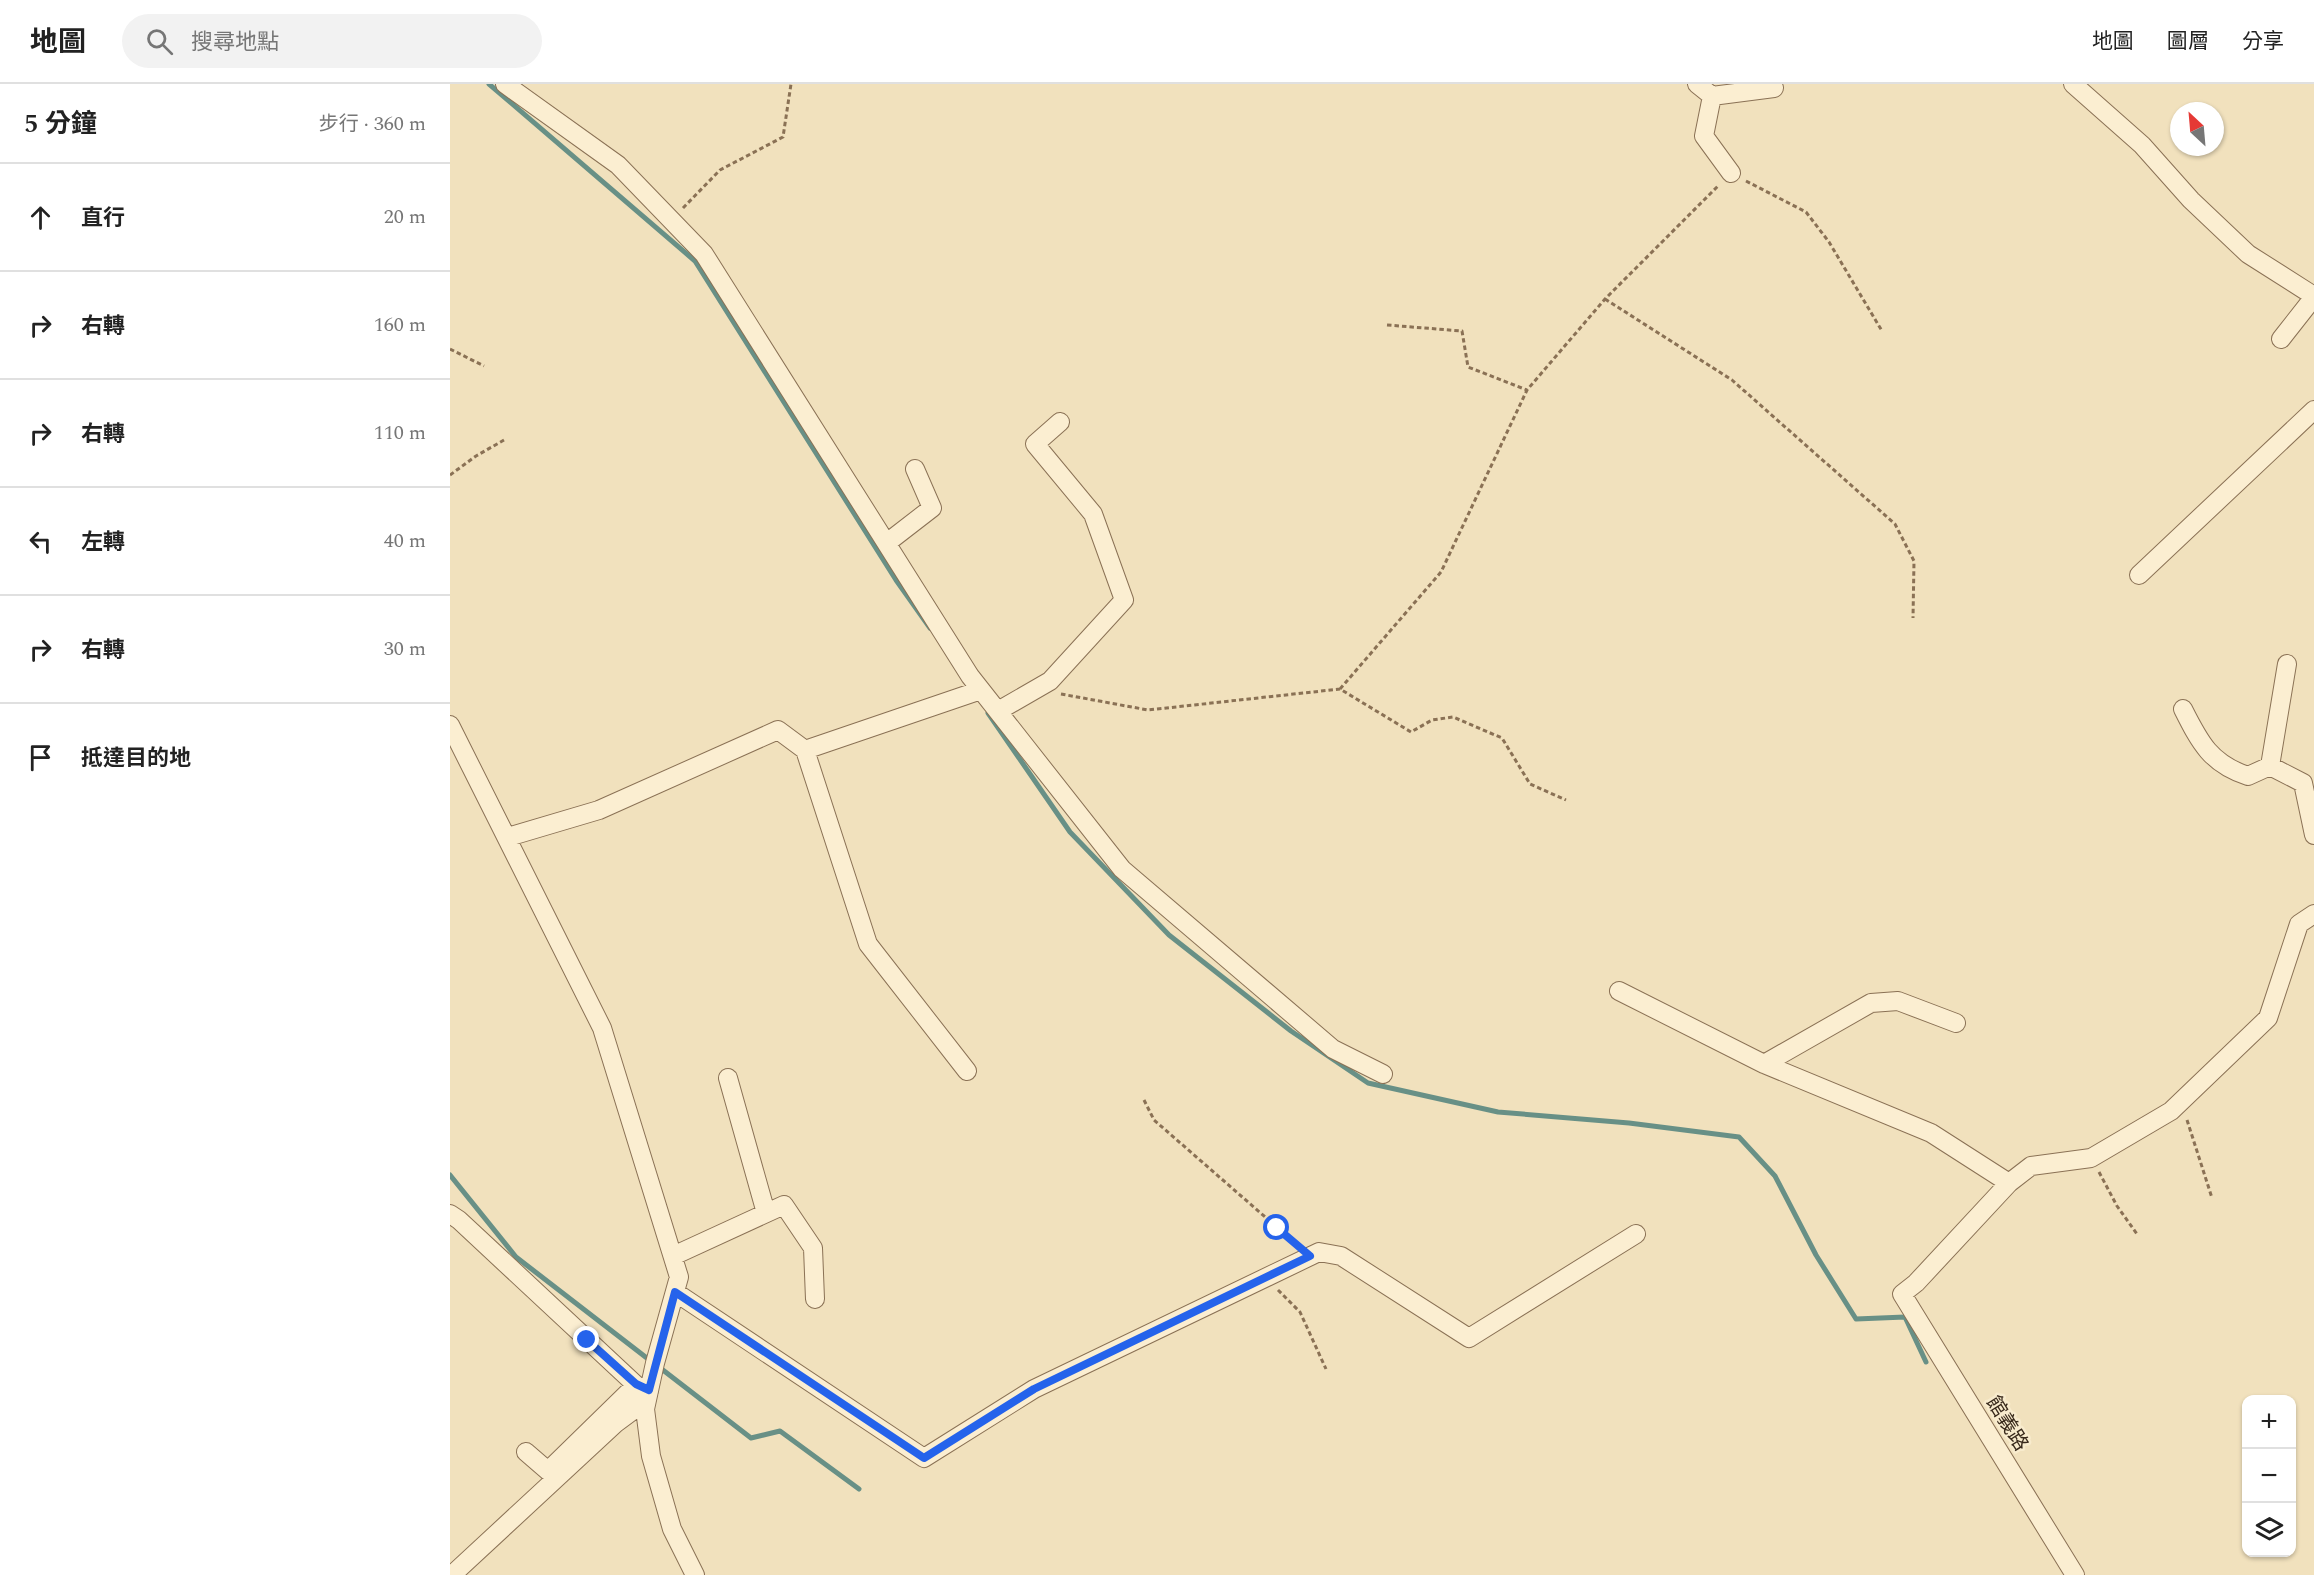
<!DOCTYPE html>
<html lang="zh-TW">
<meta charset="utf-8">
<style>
body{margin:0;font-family:Spectral,"Noto Sans TC",serif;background:#f2f2f2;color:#222}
.controls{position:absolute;right:18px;bottom:18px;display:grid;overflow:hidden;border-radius:12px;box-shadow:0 2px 4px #0004}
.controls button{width:54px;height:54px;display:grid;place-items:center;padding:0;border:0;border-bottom:2px solid #e0e0e0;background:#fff;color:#222;font:30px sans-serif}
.compass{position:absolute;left:1720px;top:18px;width:54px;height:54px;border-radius:50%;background:#fff;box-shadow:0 2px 4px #0004;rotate:334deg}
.stop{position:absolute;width:18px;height:18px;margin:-14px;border:4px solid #2563eb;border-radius:50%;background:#fff}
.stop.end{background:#2563eb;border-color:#fff;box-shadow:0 2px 6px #0008}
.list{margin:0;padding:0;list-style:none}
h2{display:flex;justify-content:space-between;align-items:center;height:78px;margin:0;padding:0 24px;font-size:26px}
h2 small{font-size:20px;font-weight:400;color:#767676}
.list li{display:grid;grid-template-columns:39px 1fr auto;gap:18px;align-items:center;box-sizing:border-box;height:108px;padding:0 24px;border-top:2px solid #e0e0e0}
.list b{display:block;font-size:22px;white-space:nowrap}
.list em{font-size:20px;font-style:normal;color:#767676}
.icon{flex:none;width:33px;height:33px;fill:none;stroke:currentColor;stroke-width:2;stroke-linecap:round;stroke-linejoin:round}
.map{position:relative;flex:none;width:1864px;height:1491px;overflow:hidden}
header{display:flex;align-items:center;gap:36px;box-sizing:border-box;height:84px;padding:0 30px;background:#fff;border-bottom:2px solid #e0e0e0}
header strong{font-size:28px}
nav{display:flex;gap:33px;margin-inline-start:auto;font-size:21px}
.search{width:420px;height:54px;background:#f2f2f2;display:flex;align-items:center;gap:15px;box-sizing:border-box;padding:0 21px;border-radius:33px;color:#767676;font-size:22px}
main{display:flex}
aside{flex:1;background:#fff}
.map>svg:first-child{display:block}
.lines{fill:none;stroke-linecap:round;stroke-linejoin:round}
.stream{stroke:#689086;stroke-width:5}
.minor-casing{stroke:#8a7155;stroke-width:20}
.path{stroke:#8a7155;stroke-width:3;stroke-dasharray:4.5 3;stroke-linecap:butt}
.minor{stroke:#fbeed1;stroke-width:18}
.route{stroke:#2563eb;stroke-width:8}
.labels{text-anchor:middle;stroke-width:5;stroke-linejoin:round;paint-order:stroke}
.street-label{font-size:20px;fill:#38291b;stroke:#f8ebcd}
</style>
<header>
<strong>地圖</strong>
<div class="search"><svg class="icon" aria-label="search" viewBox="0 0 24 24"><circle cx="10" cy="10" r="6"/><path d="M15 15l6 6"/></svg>搜尋地點</div>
<nav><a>地圖</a><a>圖層</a><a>分享</a></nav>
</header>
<main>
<aside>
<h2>5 分鐘<small>步行 · 360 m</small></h2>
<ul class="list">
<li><svg class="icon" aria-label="ahead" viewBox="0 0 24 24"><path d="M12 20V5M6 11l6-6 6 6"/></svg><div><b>直行</b></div><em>20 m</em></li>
<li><svg class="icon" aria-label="right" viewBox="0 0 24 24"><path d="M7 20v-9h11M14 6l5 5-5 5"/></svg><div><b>右轉</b></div><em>160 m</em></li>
<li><svg class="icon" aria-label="right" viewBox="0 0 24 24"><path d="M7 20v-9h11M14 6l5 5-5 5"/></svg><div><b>右轉</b></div><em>110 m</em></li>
<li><svg class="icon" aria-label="left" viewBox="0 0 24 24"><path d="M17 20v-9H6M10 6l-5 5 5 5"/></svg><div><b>左轉</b></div><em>40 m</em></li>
<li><svg class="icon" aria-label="right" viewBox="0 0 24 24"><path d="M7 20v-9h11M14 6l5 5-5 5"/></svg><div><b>右轉</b></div><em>30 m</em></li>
<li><svg class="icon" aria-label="arrive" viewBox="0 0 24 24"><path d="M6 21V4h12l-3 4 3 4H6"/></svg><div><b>抵達目的地</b></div></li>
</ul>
</aside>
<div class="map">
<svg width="1864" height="1491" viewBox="0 0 1864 1491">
<rect width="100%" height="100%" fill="#f1e1bd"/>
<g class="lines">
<path class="stream" d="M39,0L245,177L446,496L480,544
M538,629L620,748L719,851L841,947L918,999L1048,1028L1179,1039L1289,1053L1325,1092L1366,1171L1406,1235L1455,1233L1476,1278
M0,1091L66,1173L202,1278
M209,1283L301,1354L330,1347L409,1405"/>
<g class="minor-casing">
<path id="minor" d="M55,0L168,81L254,170L520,592L672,785L883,965L933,990
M1247,0L1262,12L1254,52L1281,89
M1623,0L1692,61L1741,116L1798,170L1864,212
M1262,12L1324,4
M1831,255L1864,213
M438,458L482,424L465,385
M1689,491L1864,326
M1733,625C1750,659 1761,680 1798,692L1820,682L1837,580
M548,627L600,597L674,516L643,430L585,360L610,338
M0,641L152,944L229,1193L205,1279L195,1325L201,1372L222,1445L245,1491
M355,666L418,860L517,987
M1820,682L1853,699L1864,751
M58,753L149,726L328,646L355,666L531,606
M1169,907L1314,980L1481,1049L1559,1099
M1314,980L1421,919L1448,917L1506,939
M278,994L316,1129
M0,1130L9,1136L186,1301L199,1307
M223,1172L334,1121L363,1164L365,1215
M225,1208L474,1374L584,1305L869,1168L891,1172L1019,1254L1186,1150
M76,1368L98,1387L186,1301
M2,1491L166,1339L197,1316
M1625,1491L1452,1210L1466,1199L1559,1099L1581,1082L1641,1074L1721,1027L1818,934L1849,840L1864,830"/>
</g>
<path class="path" d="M1296,97L1356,128L1379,158L1432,247
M233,124L270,86L333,53L341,0
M1155,215L1282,296L1445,440L1464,477L1463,534
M937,241L1012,247L1018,283L1077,306
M0,265L34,282
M0,391L26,372L54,356
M890,605L991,488L1077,306L1155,215L1269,101
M611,610L698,626L890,605L961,648L982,636L1003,633L1052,654L1080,700L1116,716
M694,1016L704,1036L845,1159
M1737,1036L1762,1114
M1649,1088L1667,1122L1687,1150
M828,1206L850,1228L876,1285"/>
<use href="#minor" class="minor"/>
</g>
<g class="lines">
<path class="route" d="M137,1256L186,1300L199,1306L225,1208L474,1374L584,1305L860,1172L827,1144"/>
</g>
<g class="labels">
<g class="street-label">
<text transform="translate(1558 1339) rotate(58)" y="7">館義路</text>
</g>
</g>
</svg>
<div class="controls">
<button>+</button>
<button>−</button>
<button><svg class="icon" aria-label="layers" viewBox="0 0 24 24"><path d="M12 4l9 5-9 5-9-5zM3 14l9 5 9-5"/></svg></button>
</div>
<svg class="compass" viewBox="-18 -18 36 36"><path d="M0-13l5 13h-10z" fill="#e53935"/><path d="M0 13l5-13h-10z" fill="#767676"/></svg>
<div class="stop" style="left:827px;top:1144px"></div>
<div class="stop end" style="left:137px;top:1256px"></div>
</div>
</main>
